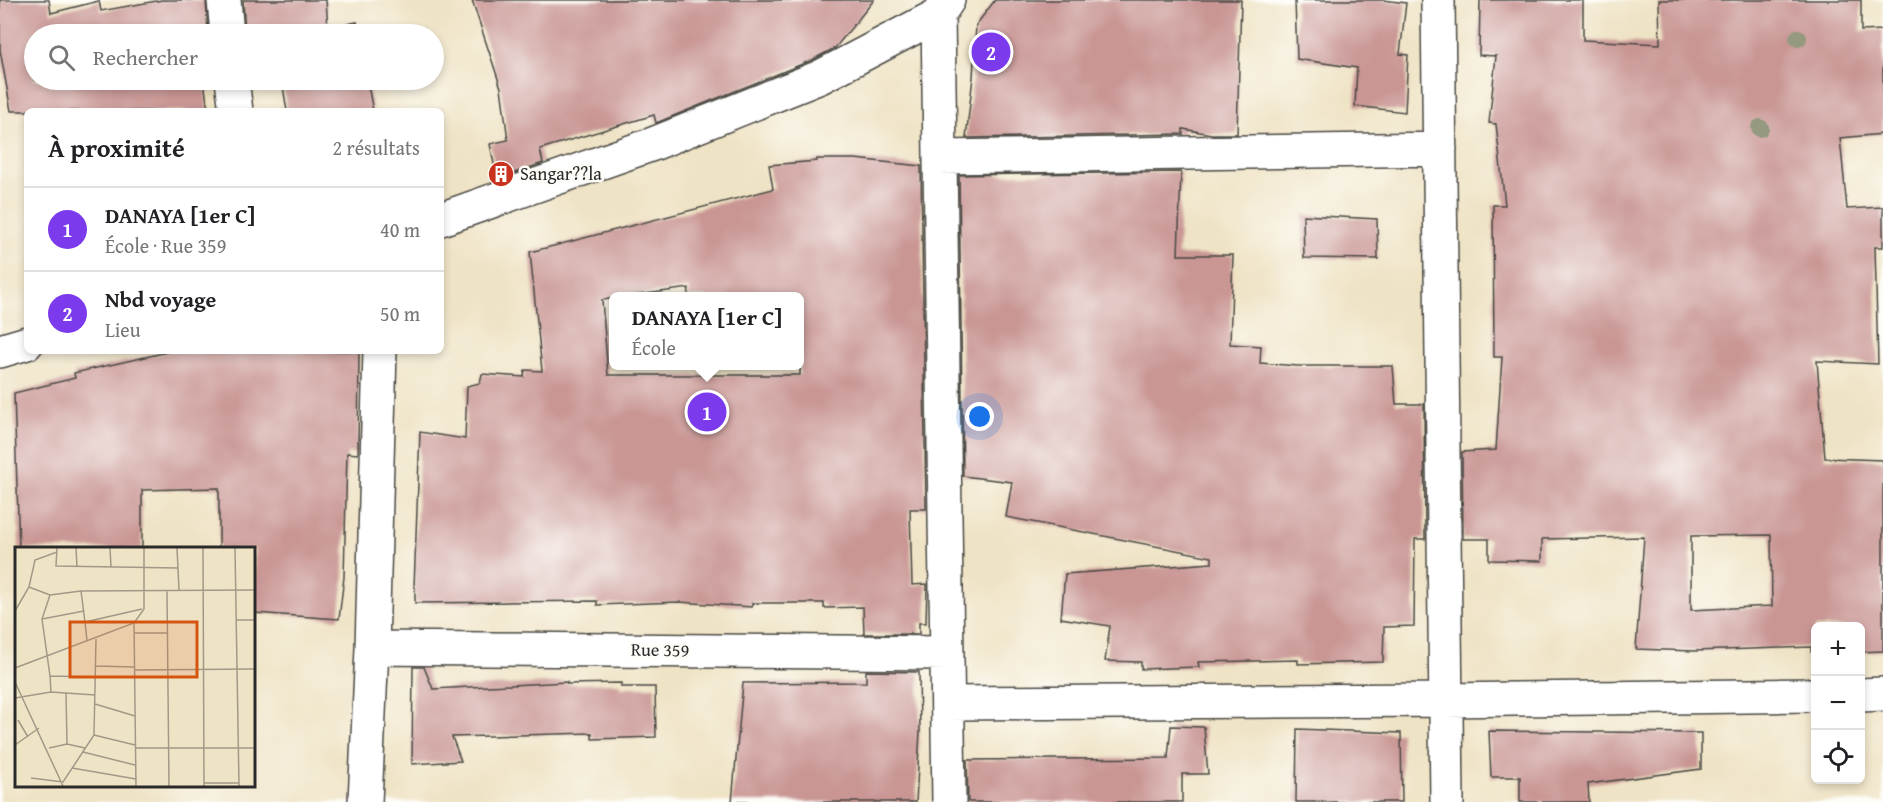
<!DOCTYPE html>
<html lang="fr">
<meta charset="utf-8">
<style>
body{margin:0;font-family:"Gentium Book Plus",serif;background:#f2f2f2;color:#202124}
.controls{position:absolute;right:18px;bottom:18px;display:grid;overflow:hidden;border-radius:9px;box-shadow:0 3px 9px #0003}
.controls button{width:54px;height:54px;display:grid;place-items:center;padding:0;border:0;border-bottom:2px solid #e0e0e0;background:#fff;color:#202124;font:30px sans-serif}
.you{position:absolute;left:980px;top:417px;width:21px;height:21px;margin:-15px;border:4px solid #fff;border-radius:50%;background:#1a73e8;box-shadow:0 0 0 9px #1a73e833}
.badge{display:grid;place-items:center;width:39px;height:39px;border-radius:50%;background:#7c3aed;color:#fff;font-size:20px;font-weight:700}
.pin{position:absolute;translate:-50% -50%;border:3px solid #fff;box-shadow:0 2px 6px #0006}
.popup{position:absolute;left:609px;top:292px;width:195px;height:78px;box-sizing:border-box;display:grid;place-content:center;border-radius:9px;background:#fff;filter:drop-shadow(0 2px 4px #0005);font-size:20px;white-space:nowrap;color:#757577}
.popup b{font-size:22px;color:#202124}
.popup::after{content:'';position:absolute;left:50%;top:100%;margin-left:-12px;border:12px solid transparent;border-top-color:#fff}
.list{margin:0;padding:0;list-style:none}
h2{display:flex;justify-content:space-between;align-items:center;height:78px;margin:0;padding:0 24px;font-size:26px}
h2 small{font-size:20px;font-weight:400;color:#757577}
.list li{display:grid;grid-template-columns:39px 1fr auto;gap:18px;align-items:center;box-sizing:border-box;height:84px;padding:0 24px;border-top:2px solid #e0e0e0}
.list b{display:block;font-size:22px;white-space:nowrap}
.list p{margin:0;font-size:20px;white-space:nowrap;color:#757577}
.list em{font-size:20px;font-style:normal;color:#757577}
.icon{flex:none;width:33px;height:33px;fill:none;stroke:currentColor;stroke-width:2;stroke-linecap:round;stroke-linejoin:round}
.map{position:relative;flex:none;width:1883px;height:802px;overflow:hidden}
.search{position:absolute;background:#fff;box-shadow:0 3px 9px #0003;left:24px;top:24px;width:420px;height:66px;display:flex;align-items:center;gap:15px;box-sizing:border-box;padding:0 21px;border-radius:33px;color:#757577;font-size:22px}
.panel{position:absolute;background:#fff;box-shadow:0 3px 9px #0003;left:24px;top:108px;width:420px;height:246px;border-radius:9px}
.map>svg:first-child{display:block}
.building{fill:#c99694;fill-rule:evenodd}
.lines{fill:none;stroke-linecap:round;stroke-linejoin:round}
.minor-casing{stroke:#484742;stroke-width:36}
.minor{stroke:#fff;stroke-width:33}
.tree{fill:#94997f}
.labels{text-anchor:middle;stroke-width:5;stroke-linejoin:round;paint-order:stroke}
.poi-label{font-size:18px;fill:#2b2b2b;stroke:#fdfcf7;text-anchor:start}
.street-label{font-size:18px;fill:#2b2b2b;stroke:#fdfcf7}
.inset-road{fill:none;stroke:#a19987;stroke-width:1.5}
.view{fill:#d5540f;fill-opacity:0.15;stroke:#d5540f;stroke-width:3}
.inset-edge{fill:none;stroke:#2b2b2b;stroke-width:3}
</style>
<div class="map">
<svg width="1883" height="802" viewBox="0 0 1883 802">
<rect width="100%" height="100%" fill="#fdfcf7"/>
<filter id="ink" filterUnits="userSpaceOnUse"><feTurbulence type="fractalNoise" baseFrequency=".0167" numOctaves="2"/><feDisplacementMap in="SourceGraphic" scale="12" xChannelSelector="R" yChannelSelector="G"/><feConvolveMatrix kernelMatrix="1 2 1 2 8 2 1 2 1" color-interpolation-filters="sRGB"/></filter>
<filter id="wash" filterUnits="userSpaceOnUse"><feTurbulence type="fractalNoise" baseFrequency=".008" numOctaves="4" result="noise"/><feDisplacementMap in="SourceGraphic" scale="24" xChannelSelector="R" yChannelSelector="G"/><feGaussianBlur stdDeviation="1.35" result="paint"/><feColorMatrix in="noise" values="0 0 0 0 0 0 0 0 0 0 0 0 0 0 0 0 0 1.4 0 .05"/><feComposite in="paint" operator="in"/></filter>
<g filter="url(#wash)">
<rect width="100%" height="100%" fill="#efe3c5"/>
<g id="blocks">
<path class="building" d="M0,0H49L51,13L99,1L101,11L162,0H206L208,34H34V80H204L208,111H11L0,50Z
M243,0H326L328,28L357,22L359,34H245Z
M472,0H874L835,48L812,60L656,123L654,115L540,149L543,163L497,179L490,144L508,140L501,88Z
M995,0H1241L1237,134H1211L1183,129V134L966,138L973,77L976,25Z
M1295,0H1383L1406,3L1400,54L1408,55L1405,112L1355,106L1357,68L1297,59Z
M1480,0H1583V40L1660,44L1659,0H1861V31L1883,30V134L1840,138L1847,209L1883,207V247H1875L1878,364L1817,361L1825,458L1883,460V651L1860,652V627H1815V652H1811V647L1695,651L1636,649L1644,537L1542,539V561L1489,560V539H1463L1462,452L1496,450L1502,357H1494L1493,205H1505L1496,124L1489,123L1496,56L1479,55ZM1771,535L1772,606L1691,610V536Z
M282,80H367L373,111H287Z
M817,159H855L921,166L926,509H910L912,585L927,584L926,623H919V634H864L863,607L824,608V603H752V607L679,602L597,605V601L415,603V587H414L420,432L465,439L467,386L480,383L482,374L524,377L525,370L542,371L530,252L773,189L769,165L817,161ZM689,288L688,297H800V375H608L602,300Z
M1181,172L1178,255H1233L1230,344L1261,346L1260,363L1298,366H1393L1396,404H1424L1425,539H1415L1414,626L1384,627L1383,662L1298,664V660L1198,662L1199,667L1141,669V662L1105,661L1110,626L1061,618L1065,574L1212,563V557L1006,517L1012,482L963,476L959,175Z
M1303,215L1377,219L1378,259L1304,258Z
M172,351H359L358,454L347,453L344,577L339,619L254,613V549H219V488L142,490V549H19L14,393L75,378L74,373Z
M413,667H424L433,689L567,682V684L621,683V687H655L656,737L592,739V733L452,737L461,761L412,764Z
M866,671L919,672L920,731L916,802H732L743,683L866,682Z
M1171,726L1204,727L1208,774H1182V802H968L967,760L1168,758Z
M1297,729L1401,733L1402,802H1296Z
M1489,731L1701,733V769L1588,784L1589,802H1520V777H1491Z"/>
</g>
</g>
<g filter="url(#ink)">
<use href="#blocks" fill-opacity="0" stroke="#484742" stroke-width="1.5"/>
<g class="lines">
<g class="minor-casing">
<path id="minor" d="M224,0L227,34
M1438,0L1447,802
M938,15L949,802
M232,80L236,111
M940,157L1440,149
M441,219L653,144L820,77L938,15L948,0
M0,351L27,343
M372,648L947,653
M1860,695L1883,694
M948,703L1446,700L1816,695
M365,802L372,648L380,351"/>
</g>
<use href="#minor" class="minor"/>
</g>
<g class="tree">
<circle cx="1798" cy="38" r="9"/>
<circle cx="1760" cy="128" r="9"/>
</g>
</g>
<defs>
<g id="building-disc" transform="scale(1.35)"><circle r="9.5" fill="#c8321e" stroke="#fdfcf7"/><path d="M-4-6H4V6H1V3H-1V6H-4ZM-2.5-4.3h1.7v1.8h-1.7ZM.8-4.3h1.7v1.8H.8ZM-2.5-1h1.7V.8h-1.7ZM.8-1h1.7V.8H.8Z" fill="#fff"/></g>
</defs>
<g fill-rule="evenodd">
<use href="#building-disc" x="501" y="174"/>
</g>
<g class="labels">
<g class="poi-label">
<text x="520" y="180">Sangar??la</text>
</g>
<g class="street-label">
<text transform="translate(660 650) rotate(1)" y="6">Rue 359</text>
</g>
</g>
<g transform="translate(15 547)">
<rect width="240" height="240" fill="#efe3c5"/>
<path class="inset-road" d="M42,1L41,19L163,21M61,1L62,20M95,1L96,20M162,1L164,43M188,1L189,239M220,1L224,239M14,40L35,48L66,44L240,43M66,44L70,75L127,62M152,44L154,239M0,64L14,40L20,13L42,5M27,72L69,64M221,73H240M70,75L72,94M119,76L121,239M119,86H153M80,119L119,120M0,121L119,76L129,62V1M119,123L240,122M35,129L27,72L35,48M0,135L48,239M36,145L35,129L80,130M51,146L52,197M0,151L36,145L80,148M80,157L120,169M3,173L13,190M79,188L120,198M0,198L24,181M34,201L52,197L70,201M120,201H240M68,205L120,218M57,221L121,232M16,231L48,235L79,188L81,92M189,236H223"/>
<path class="view" d="M55,75H182V130H55Z"/>
<rect width="240" height="240" class="inset-edge"/>
</g>
</svg>
<div class="controls">
<button>+</button>
<button>−</button>
<button><svg class="icon" aria-label="locate" viewBox="0 0 24 24"><circle cx="12" cy="12" r="6"/><path d="M12 2v4M12 18v4M2 12h4M18 12h4"/></svg></button>
</div>
<div class="you"></div>
<div class="pin badge" style="left:707px;top:412px">1</div>
<div class="popup"><b>DANAYA [1er C]</b>École</div>
<div class="pin badge" style="left:991px;top:52px">2</div>
<div class="search"><svg class="icon" aria-label="search" viewBox="0 0 24 24"><circle cx="10" cy="10" r="6"/><path d="M15 15l6 6"/></svg>Rechercher</div>
<section class="panel">
<h2>À proximité<small>2 résultats</small></h2>
<ul class="list">
<li><span class="badge">1</span><div><b>DANAYA [1er C]</b><p>École · Rue 359</p></div><em>40 m</em></li>
<li><span class="badge">2</span><div><b>Nbd voyage</b><p>Lieu</p></div><em>50 m</em></li>
</ul>
</section>
</div>
